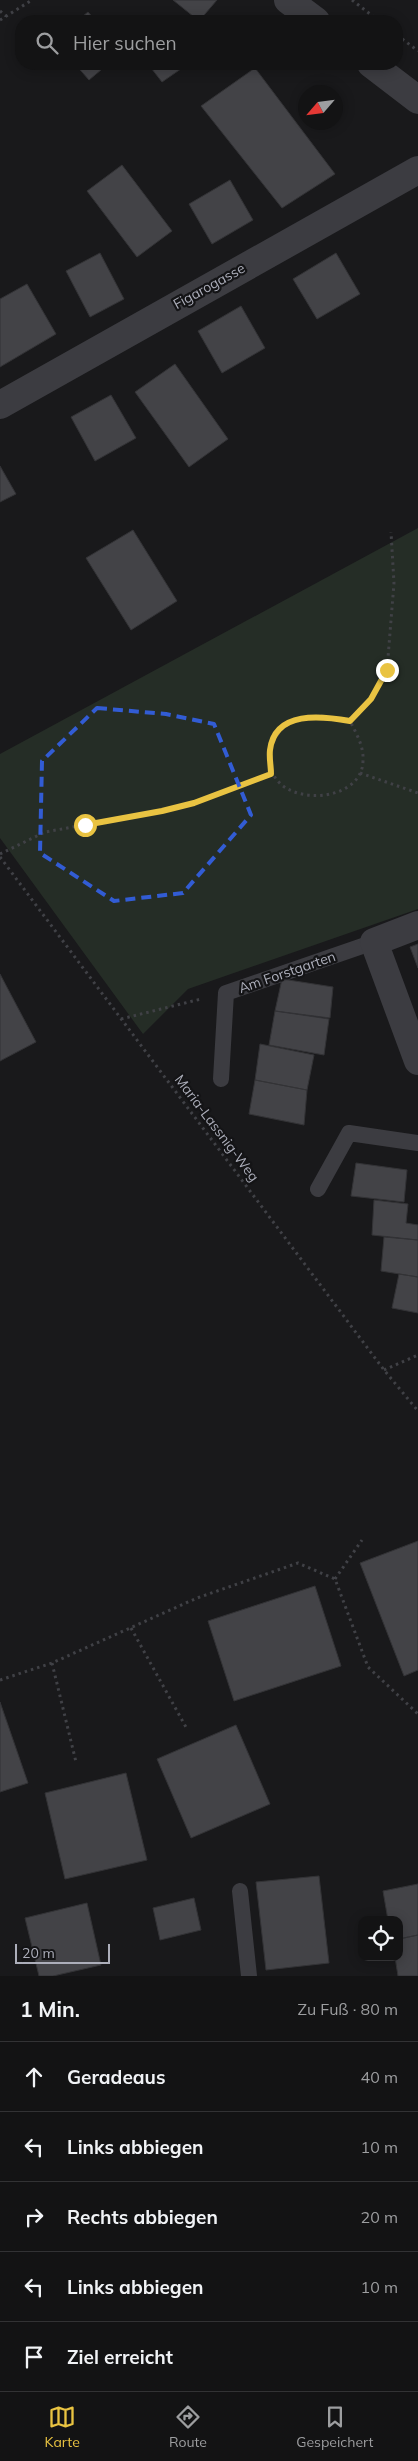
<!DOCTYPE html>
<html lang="de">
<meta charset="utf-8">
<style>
body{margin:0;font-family:Mulish,sans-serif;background:#1c1c1d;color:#f1f3f6}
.controls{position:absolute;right:15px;bottom:15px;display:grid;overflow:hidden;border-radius:10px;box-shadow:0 2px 12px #0003}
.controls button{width:45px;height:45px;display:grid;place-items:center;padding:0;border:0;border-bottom:1px solid #323234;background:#131314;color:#f1f3f6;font:25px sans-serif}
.compass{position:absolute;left:298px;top:85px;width:45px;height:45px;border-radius:50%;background:#131314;box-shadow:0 2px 12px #0003;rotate:242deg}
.scale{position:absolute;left:15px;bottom:12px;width:95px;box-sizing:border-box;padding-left:5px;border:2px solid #acaeba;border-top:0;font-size:14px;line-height:18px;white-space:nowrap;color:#acaeba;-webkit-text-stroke:4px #141416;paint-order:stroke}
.stop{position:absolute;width:15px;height:15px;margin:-11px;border:4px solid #e9c342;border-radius:50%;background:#fff}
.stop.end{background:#e9c342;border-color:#fff;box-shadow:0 1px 5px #0008}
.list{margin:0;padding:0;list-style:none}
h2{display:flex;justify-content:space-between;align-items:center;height:65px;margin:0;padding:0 20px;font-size:21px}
h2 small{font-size:16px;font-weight:400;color:#9d9ea0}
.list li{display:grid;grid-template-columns:32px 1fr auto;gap:15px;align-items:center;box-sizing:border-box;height:70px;padding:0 20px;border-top:1px solid #323234}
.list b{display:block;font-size:19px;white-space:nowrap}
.list em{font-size:16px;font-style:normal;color:#9d9ea0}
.icon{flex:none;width:28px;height:28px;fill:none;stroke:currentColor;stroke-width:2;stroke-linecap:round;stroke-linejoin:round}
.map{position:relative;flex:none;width:418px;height:1976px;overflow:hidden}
.search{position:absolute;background:#131314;box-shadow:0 2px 12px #0003;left:15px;right:15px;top:15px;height:55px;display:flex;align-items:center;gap:12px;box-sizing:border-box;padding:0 18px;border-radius:20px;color:#9d9ea0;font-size:19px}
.sheet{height:415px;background:#131314}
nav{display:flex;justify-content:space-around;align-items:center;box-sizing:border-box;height:70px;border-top:1px solid #323234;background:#131314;font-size:14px;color:#9d9ea0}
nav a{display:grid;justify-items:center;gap:2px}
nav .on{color:#e9c342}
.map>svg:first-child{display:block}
.green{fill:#252d26}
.building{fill:#434347;stroke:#333336}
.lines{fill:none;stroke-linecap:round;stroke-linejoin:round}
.path{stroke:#404146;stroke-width:3;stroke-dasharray:2.5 4;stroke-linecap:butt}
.service{stroke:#3c3c41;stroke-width:16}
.minor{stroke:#3c3c41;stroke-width:28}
.tertiary{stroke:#3c3c41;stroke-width:28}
.route{stroke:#e9c342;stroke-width:6}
.marked{fill:none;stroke:#325cd4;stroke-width:4;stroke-dasharray:10 6;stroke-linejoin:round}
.labels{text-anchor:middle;stroke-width:4.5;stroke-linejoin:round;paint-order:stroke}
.street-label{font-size:14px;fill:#acaeba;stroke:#141416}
</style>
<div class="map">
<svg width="418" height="1976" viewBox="0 0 418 1976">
<rect width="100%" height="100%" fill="#19191b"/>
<path class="green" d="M418,528V909L188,989L143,1034L0,838V754Z"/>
<path class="building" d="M173,0H217L199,21Z
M88,12L96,21H77Z
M171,16L175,21H164Z
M75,64H108L89,80Z
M148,64H188L162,82Z
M255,68L335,174L282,208L201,106Z
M122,165L172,231L137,257L87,191Z
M230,180L253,220L212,244L189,204Z
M100,253L124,299L90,317L66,271Z
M336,253L360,294L317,319L293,279Z
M27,284L56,334L0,367V299Z
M241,306L265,348L222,373L198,331Z
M175,364L228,439L189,467L135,392Z
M111,395L136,438L95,461L71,417Z
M0,466L16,494L0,502Z
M133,530L177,601L131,630L86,558Z
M418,944V968L410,947Z
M0,974L36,1042L0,1061Z
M282,979L333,987L330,1018L275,1011Z
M275,1011L329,1019L324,1055L269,1045Z
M260,1044L314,1055L307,1090L255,1080Z
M255,1080L307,1090L304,1125L249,1114Z
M356,1163L407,1170L404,1202L351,1196Z
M374,1200L408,1204L406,1223L418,1225V1240L372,1235Z
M384,1237L418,1240V1277L381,1271Z
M399,1274L418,1277V1313L392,1308Z
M418,1541V1670L404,1676L360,1563Z
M315,1586L341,1666L234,1701L208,1621Z
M0,1702L28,1783L0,1792Z
M236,1725L270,1804L191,1838L157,1759Z
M126,1773L147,1860L65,1879L45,1793Z
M319,1876L329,1963L266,1970L256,1882Z
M418,1884V1935L399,1939V1920H388L383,1891Z
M194,1898L201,1930L160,1940L153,1908Z
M87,1903L101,1965L53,1976H39L25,1918Z
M418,1935V1976H398L395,1957H399V1939Z"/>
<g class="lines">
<path class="path" d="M352,0L379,21
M0,11L6,16
M0,20L32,0
M397,35L418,51
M321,716L350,721C356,733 364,746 363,761C362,806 273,807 271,764C270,757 269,751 272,745C283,720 296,720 321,716Z
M350,721L371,699L387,670L394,583L391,532
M360,773L418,793
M0,854L45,832L162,811L194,803L271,774
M0,857L384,1370L418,1411
M121,1019L201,999
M384,1370L418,1355
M335,1579L362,1540
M131,1628L187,1729
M52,1663L76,1762
M0,1680L52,1663L197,1598L298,1563L335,1579L368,1667L418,1714"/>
<path class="service" d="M221,1079L226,993L374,942
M318,1189L349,1133L418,1143
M240,1891L249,1976"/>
<path class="minor" d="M0,405L418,170
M418,925L374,942L418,1061"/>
<path class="tertiary" d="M288,0L316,21
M371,64L418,100"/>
</g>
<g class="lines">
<path class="route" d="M85,825L162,811L194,803L271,774C271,766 269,758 270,750C275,710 322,716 350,721L371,699L387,670"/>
</g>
<path class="marked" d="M97,708L166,714L214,724L251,815L183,893L114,901L40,853L42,761Z"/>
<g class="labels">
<g class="street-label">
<text transform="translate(209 286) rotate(-29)" y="5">Figarogasse</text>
<text transform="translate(287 972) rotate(-19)" y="5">Am Forstgarten</text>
<text transform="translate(217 1128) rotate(53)" y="5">Maria-Lassnig-Weg</text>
</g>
</g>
</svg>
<div class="controls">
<button><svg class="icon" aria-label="locate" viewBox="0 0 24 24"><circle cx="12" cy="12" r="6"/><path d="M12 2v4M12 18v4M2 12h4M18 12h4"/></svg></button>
</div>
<svg class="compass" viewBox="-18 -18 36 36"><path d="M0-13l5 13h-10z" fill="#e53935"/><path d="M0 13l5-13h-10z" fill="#9d9ea0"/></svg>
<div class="scale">20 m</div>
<div class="stop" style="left:85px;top:825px"></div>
<div class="stop end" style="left:387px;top:670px"></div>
<div class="search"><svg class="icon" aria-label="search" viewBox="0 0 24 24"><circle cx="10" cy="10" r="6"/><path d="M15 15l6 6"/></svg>Hier suchen</div>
</div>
<section class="sheet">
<h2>1 Min.<small>Zu Fuß · 80 m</small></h2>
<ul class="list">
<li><svg class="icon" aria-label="ahead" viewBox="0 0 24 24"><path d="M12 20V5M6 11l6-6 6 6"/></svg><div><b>Geradeaus</b></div><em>40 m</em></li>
<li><svg class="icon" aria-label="left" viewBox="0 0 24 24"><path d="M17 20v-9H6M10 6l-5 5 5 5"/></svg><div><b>Links abbiegen</b></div><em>10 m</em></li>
<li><svg class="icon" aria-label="right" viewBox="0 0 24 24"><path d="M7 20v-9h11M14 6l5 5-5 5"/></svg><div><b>Rechts abbiegen</b></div><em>20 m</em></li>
<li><svg class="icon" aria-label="left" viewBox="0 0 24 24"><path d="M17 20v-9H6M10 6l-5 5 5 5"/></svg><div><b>Links abbiegen</b></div><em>10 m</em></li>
<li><svg class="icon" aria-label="arrive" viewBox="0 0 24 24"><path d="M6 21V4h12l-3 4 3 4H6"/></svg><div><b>Ziel erreicht</b></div></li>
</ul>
</section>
<nav>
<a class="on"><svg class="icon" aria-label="map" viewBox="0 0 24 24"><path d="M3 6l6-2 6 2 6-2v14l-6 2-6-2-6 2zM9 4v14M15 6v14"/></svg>Karte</a>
<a><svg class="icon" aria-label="directions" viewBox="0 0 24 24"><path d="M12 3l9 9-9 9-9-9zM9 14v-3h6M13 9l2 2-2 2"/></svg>Route</a>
<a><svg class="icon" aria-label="saved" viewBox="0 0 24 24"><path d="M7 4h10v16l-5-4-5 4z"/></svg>Gespeichert</a>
</nav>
